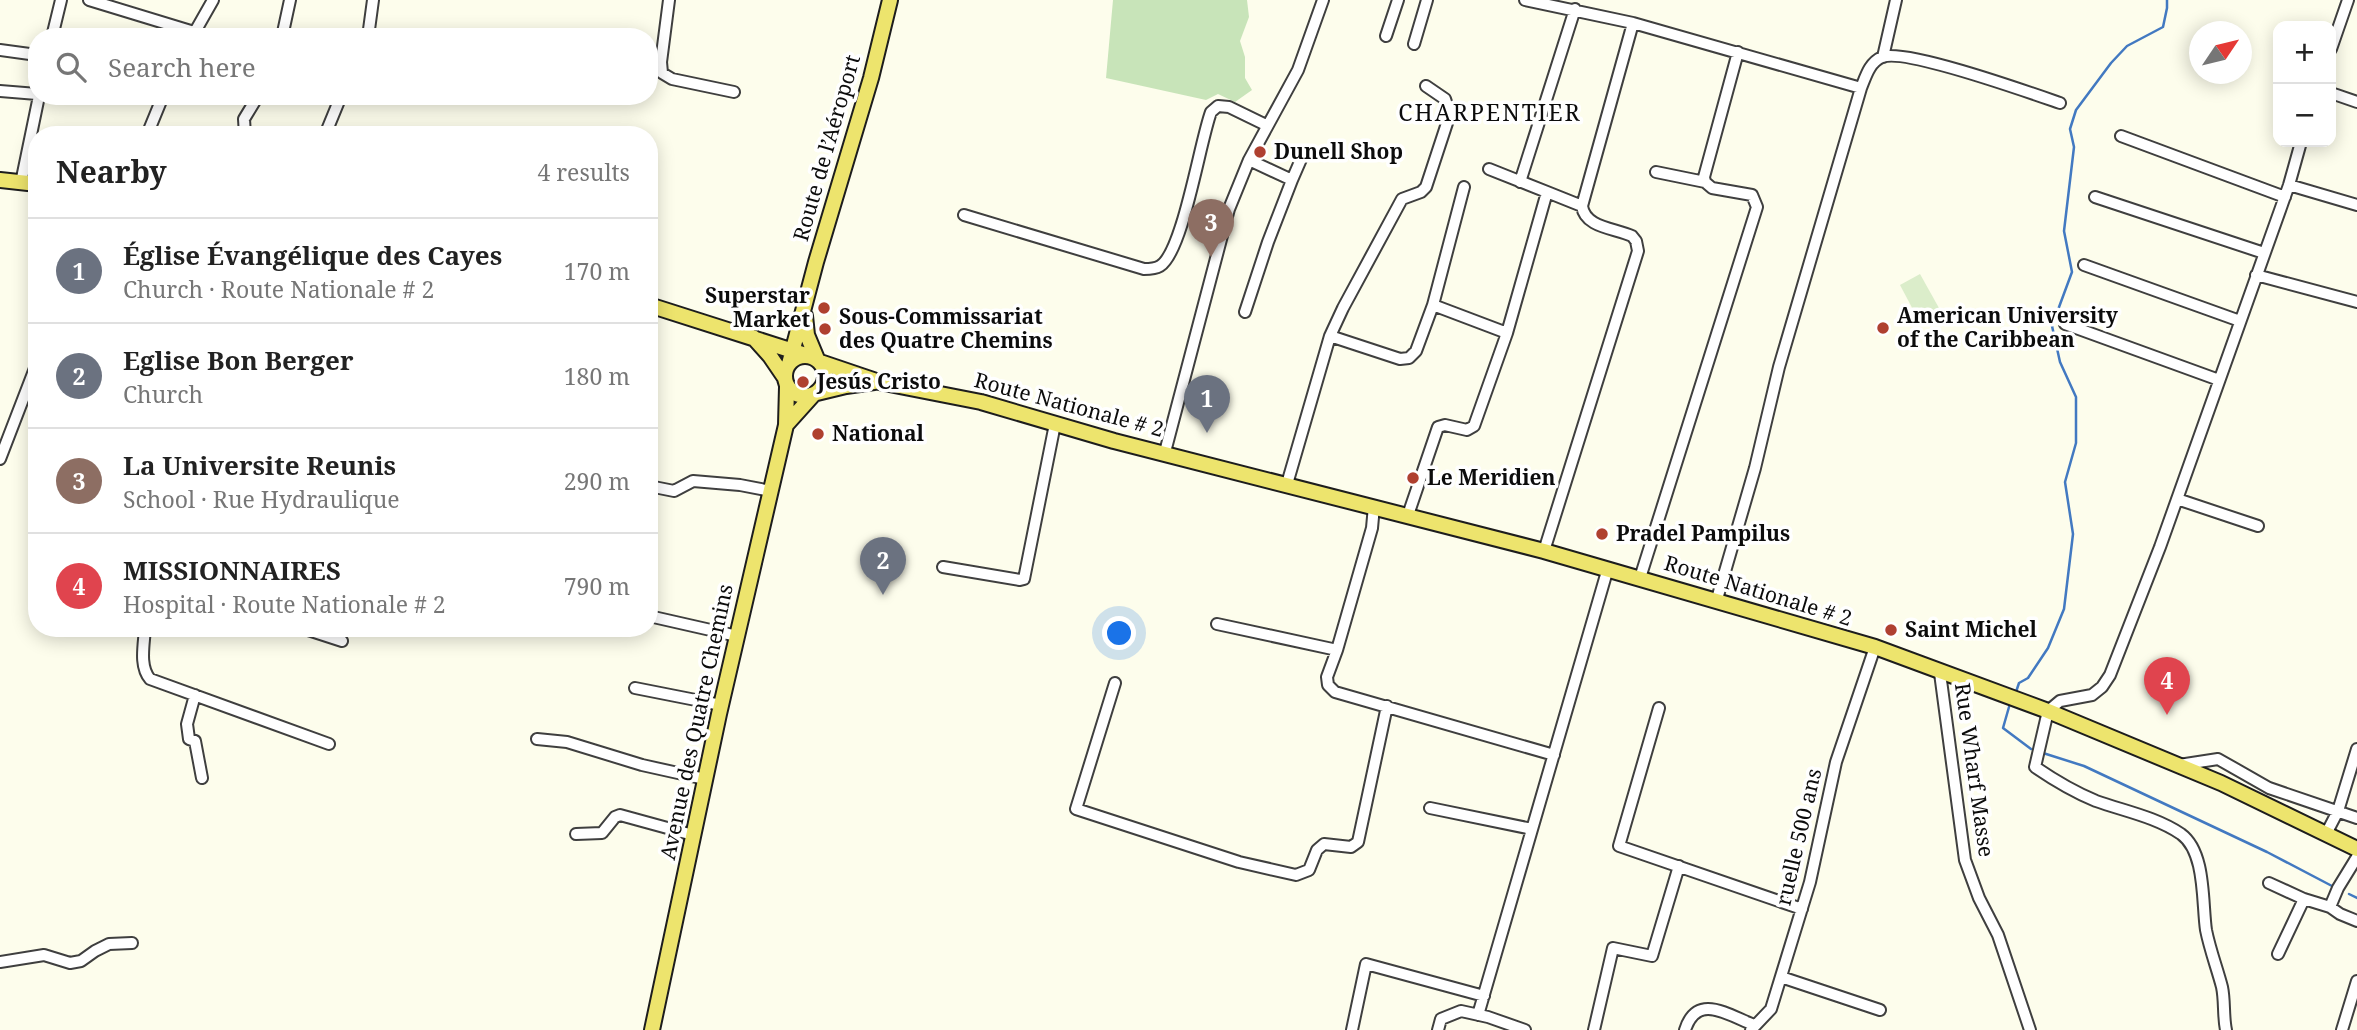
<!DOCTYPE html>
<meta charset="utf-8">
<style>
body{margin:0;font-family:"Noto Serif",serif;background:#f2f2f2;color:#222}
.controls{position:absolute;right:21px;top:21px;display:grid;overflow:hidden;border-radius:14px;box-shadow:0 4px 18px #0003}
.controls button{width:63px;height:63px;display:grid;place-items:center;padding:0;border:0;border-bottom:2px solid #e0e0e0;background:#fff;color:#222;font:35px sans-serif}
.compass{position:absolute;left:2189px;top:21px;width:63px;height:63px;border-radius:50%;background:#fff;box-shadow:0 4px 18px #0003;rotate:55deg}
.you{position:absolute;left:1120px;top:634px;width:24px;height:24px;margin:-18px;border:5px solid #fff;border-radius:50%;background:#1a73e8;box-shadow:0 0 0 10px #1a73e833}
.badge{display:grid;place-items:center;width:46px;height:46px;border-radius:50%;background:#af4030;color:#fff;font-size:23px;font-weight:700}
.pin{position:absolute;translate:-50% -58px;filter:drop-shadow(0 2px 4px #0008)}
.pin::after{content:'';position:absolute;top:37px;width:24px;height:21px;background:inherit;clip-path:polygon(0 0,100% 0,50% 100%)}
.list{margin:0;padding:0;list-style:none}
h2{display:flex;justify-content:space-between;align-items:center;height:91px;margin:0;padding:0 28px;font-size:30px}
h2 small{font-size:23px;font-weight:400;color:#767676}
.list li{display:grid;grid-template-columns:46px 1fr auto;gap:21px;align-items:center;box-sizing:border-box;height:105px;padding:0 28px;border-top:2px solid #e0e0e0}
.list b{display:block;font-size:26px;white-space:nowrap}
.list p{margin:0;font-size:23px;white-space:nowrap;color:#767676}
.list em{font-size:23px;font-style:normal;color:#767676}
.icon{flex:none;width:38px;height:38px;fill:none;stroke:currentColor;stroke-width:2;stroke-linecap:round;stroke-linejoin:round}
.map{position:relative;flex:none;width:2357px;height:1030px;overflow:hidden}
.search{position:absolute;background:#fff;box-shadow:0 4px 18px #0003;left:28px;top:28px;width:630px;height:77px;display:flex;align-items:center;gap:18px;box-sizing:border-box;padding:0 24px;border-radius:28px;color:#767676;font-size:26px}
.panel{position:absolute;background:#fff;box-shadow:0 4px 18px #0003;left:28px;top:126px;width:630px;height:511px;border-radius:28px}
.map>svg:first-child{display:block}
.green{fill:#c8e4b9}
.pitch{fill:#dbedca}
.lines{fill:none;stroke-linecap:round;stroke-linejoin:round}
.stream{stroke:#4279c1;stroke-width:2.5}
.minor-casing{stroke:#3f3f3f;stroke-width:14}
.major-casing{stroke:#1d1d1d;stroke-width:18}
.minor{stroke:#fff;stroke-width:10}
.major{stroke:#ede46d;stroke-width:14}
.poi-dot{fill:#af4030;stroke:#fff;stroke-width:2.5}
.labels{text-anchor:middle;stroke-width:7;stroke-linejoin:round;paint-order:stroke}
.street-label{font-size:21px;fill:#0c0c0c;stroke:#fff}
.poi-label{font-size:21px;font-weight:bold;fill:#0c0c0c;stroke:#fff;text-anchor:start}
.neighbourhood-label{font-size:23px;letter-spacing:2px;fill:#0c0c0c;stroke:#fff}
</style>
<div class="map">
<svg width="2357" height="1030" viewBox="0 0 2357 1030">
<rect width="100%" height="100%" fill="#fdfdec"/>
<path class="green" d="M1113,0H1247L1249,17L1240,41L1245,57V78L1252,90L1235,102L1218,94L1206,100L1106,78Z"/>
<path class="pitch" d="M1920,274L1939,308L1918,319L1900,285Z"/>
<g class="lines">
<path class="stream" d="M2016,692L2019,683L2028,678L2048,648L2064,609L2073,534L2065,482L2076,443V397L2060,362L2052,326L2072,272L2064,231L2074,147L2070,129L2076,110L2111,63L2127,46L2163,27L2167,8V0
M2009,707L2003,728L2031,749
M2043,753L2084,766L2267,852L2332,886
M2349,894L2357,898"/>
<g class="minor-casing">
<path id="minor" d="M89,0L194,32L202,37
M669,0L661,62L662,73L672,79L734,92
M1525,0L1633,23L1861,88
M1386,36L1398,0
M52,37L61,0
M192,37L213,0
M282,37L290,0
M368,37L373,0
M1414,44L1427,0
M2331,49L2348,0
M0,50L37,55
M1883,57L1896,0
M0,91L37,94
M2331,93L2357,102
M147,135L163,96
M245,135L244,119L258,96
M325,135L341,96
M2121,136L2285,197
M1656,172L1705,182
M1292,180L1302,157
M1520,182L1575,9
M21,183L39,96
M2289,185L2357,205
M1547,192L1582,206
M2095,197L2264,253
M964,215L1144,269C1149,269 1155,269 1160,266C1183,252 1200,141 1211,112L1218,106L1229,107L1266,125
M2084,265L2240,321
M2256,275L2357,302
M1433,305L1507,333
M1245,312L1268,242L1292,180L1249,160
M2065,324L2219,380
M1330,336L1400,359L1409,358L1416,351L1433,305L1464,187
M1165,452L1229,209L1249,160L1298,70L1323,0
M0,459L37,363
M1287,484L1330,336L1343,308L1402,199L1421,192L1426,187L1450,114L1445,99L1426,86
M649,486L674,491L693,481L740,485L771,491
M2177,499L2258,526
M1408,515L1438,427L1445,425L1467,430L1474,426L1507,333L1547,192L1489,169
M1544,551L1638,251L1636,241L1632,236C1615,228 1585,228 1582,206L1633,23
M943,567L1020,580L1024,579L1055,424
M1640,578L1757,207L1752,195L1712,188L1705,182L1704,177L1738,52
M1717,599L1755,468L1779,367L1861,88C1866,76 1869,63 1882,57C1905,48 2031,93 2060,103
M649,616L737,636
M1217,624L1337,650L1327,677L1328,685L1335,692L1554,755
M145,628C144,645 139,666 150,679L329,744
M302,628L342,641
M1337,650L1372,528L1374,506
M1940,673L1965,860L1979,898L1998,935L2030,1030
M1115,683L1076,809L1239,862L1296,875L1309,870L1317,850L1324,844L1351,847L1358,842L1387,706
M635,688L721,705
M195,695L187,724L189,739L195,741L202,778
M1659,708L1619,846L1802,909
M537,739L567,742L642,765L705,779
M2179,765L2218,759L2269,788L2357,818
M1430,808L1532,829
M576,834L602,833L615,817L620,815L693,835
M2326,834L2338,811L2357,749
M2269,883L2304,899L2330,907L2340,914L2357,921
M2330,907L2338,888L2357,857
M2278,954L2304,899
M0,962L44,955L70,963L81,961L95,951L109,944L132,943
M1781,977L1880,1010
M1478,1015L1608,568
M1352,1030L1366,964L1484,996
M1438,1030L1441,1019L1461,1011L1488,1017L1525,1030
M1594,1030L1613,948L1652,956L1679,866
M1685,1030C1697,992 1728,1015 1754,1025
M1751,1030L1771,1009L1810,882L1836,762L1875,647
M2226,1030C2223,1016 2225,1001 2222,987C2217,968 2210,950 2206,930C2202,903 2206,852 2181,834C2156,817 2124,811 2096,801C2074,792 2054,780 2035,767L2048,711L2060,701L2092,695L2102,687L2110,675L2160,547L2289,185L2301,142
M2342,1030L2357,981"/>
</g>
<g class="major-casing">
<path id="major" d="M0,180L37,184
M649,305L812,357
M805,316L807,335L817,359
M753,337L770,356L785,378
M785 376a20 20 0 1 1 40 0a20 20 0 1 1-40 0Z
M820,362L879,382L981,402L1114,441L1544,551L1875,647L2048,711L2221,783L2357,849
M789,364L816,262L871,78L890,0
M817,393L846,386L874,382
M786,425L813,395
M652,1030L719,714L786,425L787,387"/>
</g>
<use href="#minor" class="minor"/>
<use href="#major" class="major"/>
</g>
<g class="poi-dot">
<circle cx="1260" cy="152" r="7"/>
<circle cx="824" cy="308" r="7"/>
<circle cx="1883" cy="328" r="7"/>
<circle cx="825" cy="329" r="7"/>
<circle cx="803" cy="382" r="7"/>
<circle cx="818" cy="434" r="7"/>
<circle cx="1413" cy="478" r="7"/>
<circle cx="1602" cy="534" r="7"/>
<circle cx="1891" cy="630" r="7"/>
</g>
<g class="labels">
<g class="street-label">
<text transform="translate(827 148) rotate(-74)" y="7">Route de l’Aéroport</text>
<text transform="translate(1069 405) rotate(15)" y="7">Route Nationale # 2</text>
<text transform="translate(1758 591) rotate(17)" y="7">Route Nationale # 2</text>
<text transform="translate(697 722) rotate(-78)" y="7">Avenue des Quatre Chemins</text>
<text transform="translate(1974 770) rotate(82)" y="7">Rue Wharf Masse</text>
<text transform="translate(1799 837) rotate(-77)" y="7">ruelle 500 ans</text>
</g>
<g class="poi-label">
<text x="1274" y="159">Dunell Shop</text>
<text x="810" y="303" text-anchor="end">Superstar<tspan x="810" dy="24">Market</tspan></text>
<text x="1897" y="323">American University<tspan x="1897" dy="24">of the Caribbean</tspan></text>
<text x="839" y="324">Sous-Commissariat<tspan x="839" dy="24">des Quatre Chemins</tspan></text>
<text x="817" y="389">Jesús Cristo</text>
<text x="832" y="441">National</text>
<text x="1427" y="485">Le Meridien</text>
<text x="1616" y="541">Pradel Pampilus</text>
<text x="1905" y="637">Saint Michel</text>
</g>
<g class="neighbourhood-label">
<text x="1490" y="121">CHARPENTIER</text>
</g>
</g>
</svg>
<div class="controls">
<button>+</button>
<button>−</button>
</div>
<svg class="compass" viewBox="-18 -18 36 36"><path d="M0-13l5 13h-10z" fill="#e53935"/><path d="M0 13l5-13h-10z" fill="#767676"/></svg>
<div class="you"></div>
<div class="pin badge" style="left:1207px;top:433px;background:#6b7280">1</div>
<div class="pin badge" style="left:883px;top:595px;background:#6b7280">2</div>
<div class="pin badge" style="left:1211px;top:257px;background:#8d6e63">3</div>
<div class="pin badge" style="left:2167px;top:715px;background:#e0444e">4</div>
<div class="search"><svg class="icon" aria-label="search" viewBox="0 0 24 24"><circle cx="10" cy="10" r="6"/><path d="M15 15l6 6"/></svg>Search here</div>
<section class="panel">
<h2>Nearby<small>4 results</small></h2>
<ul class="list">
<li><span class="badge" style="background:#6b7280">1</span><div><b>Église Évangélique des Cayes</b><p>Church · Route Nationale # 2</p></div><em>170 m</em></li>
<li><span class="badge" style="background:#6b7280">2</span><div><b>Eglise Bon Berger</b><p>Church</p></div><em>180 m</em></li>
<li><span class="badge" style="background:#8d6e63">3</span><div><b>La Universite Reunis</b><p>School · Rue Hydraulique</p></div><em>290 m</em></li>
<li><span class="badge" style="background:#e0444e">4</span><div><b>MISSIONNAIRES</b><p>Hospital · Route Nationale # 2</p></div><em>790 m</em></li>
</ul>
</section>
</div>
